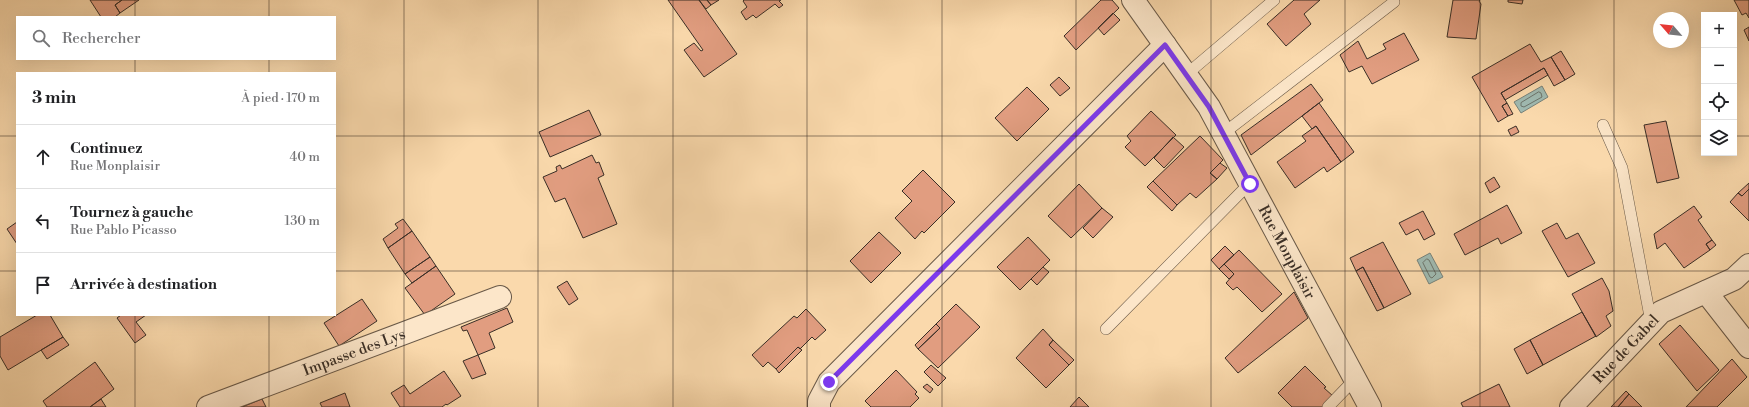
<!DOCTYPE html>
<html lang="fr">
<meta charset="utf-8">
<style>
body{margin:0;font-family:"Libre Bodoni",serif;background:#f2f2f2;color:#202124}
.controls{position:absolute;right:12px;top:12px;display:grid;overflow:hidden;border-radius:0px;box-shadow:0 4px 16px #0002}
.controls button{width:36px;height:36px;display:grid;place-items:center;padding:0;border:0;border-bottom:1px solid #e0e0e0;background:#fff;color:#202124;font:20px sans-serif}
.compass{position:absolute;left:1653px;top:12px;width:36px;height:36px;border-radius:50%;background:#fff;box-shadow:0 4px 16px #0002;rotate:298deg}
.stop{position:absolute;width:12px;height:12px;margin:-9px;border:3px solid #7c3aed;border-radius:50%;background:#fff}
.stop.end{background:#7c3aed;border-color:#fff;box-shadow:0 1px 4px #0008}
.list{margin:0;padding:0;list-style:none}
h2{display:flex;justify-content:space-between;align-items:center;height:52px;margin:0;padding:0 16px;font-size:17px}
h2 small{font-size:13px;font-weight:400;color:#757577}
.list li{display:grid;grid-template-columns:26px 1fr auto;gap:12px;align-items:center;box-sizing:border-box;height:64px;padding:0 16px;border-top:1px solid #e0e0e0}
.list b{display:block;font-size:15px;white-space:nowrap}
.list p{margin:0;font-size:13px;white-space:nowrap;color:#757577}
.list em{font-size:13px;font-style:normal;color:#757577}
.icon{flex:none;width:22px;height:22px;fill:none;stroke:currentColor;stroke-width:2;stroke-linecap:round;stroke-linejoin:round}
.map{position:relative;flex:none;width:1749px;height:407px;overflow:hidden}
.search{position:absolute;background:#fff;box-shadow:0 4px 16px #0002;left:16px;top:16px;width:320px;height:44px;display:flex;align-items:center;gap:10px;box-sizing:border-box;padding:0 14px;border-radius:0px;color:#757577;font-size:15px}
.panel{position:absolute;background:#fff;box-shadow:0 4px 16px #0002;left:16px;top:72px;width:320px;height:244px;border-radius:0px}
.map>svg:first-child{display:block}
.water{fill:#9fb9b0;stroke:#768179}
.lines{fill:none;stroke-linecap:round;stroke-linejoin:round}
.shore{stroke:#6c746b;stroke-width:1}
.building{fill:#e19d80;stroke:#392e26}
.service-casing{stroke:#695948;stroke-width:12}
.minor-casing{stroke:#695948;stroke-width:24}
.service{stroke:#fce6c9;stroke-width:11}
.minor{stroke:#fce6c9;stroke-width:22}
.route{stroke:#7c3aed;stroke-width:5}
.grid{fill:none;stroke:#392e26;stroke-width:1;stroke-opacity:0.55}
.labels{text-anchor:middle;stroke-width:3;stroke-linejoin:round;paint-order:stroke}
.street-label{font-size:15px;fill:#392e26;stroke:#fce6c9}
</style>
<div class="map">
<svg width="1749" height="407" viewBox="0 0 1749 407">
<rect width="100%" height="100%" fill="#fad9ac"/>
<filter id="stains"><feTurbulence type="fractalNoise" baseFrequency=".005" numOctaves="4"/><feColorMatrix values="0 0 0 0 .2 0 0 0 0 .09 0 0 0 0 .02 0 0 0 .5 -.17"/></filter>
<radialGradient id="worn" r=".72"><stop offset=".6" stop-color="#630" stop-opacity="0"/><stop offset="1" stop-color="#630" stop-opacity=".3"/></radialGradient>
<path class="water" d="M1542,86L1548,97L1521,113L1514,102Z
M1430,253L1443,277L1429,284L1417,260Z"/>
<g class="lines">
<path class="shore" d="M1539,92L1541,93L1542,97L1524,107L1521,106V103Z
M1427,259L1429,260L1436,274L1432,278L1430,277L1423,263Z"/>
</g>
<path class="building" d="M90,0H122L115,5L120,13L115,17H101Z
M122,0H139L120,13L115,5Z
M668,0H699L737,54L704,77L684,50L694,43L701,51L703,50Z
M699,0H707L711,5L706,9Z
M707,0H719L711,5Z
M744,0H781L779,1L783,5L779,8L775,4L756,18L753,15L746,20L741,12L747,7L743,1Z
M1101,0H1112L1119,8L1076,50L1064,36Z
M1294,0H1320L1304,14L1311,24L1286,46L1267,24Z
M1453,0H1480L1479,1L1481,4L1476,39L1447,37Z
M1508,0H1523L1522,4L1508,2Z
M1734,0H1749V18L1746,13L1742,15Z
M1113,13L1120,20L1104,35L1098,28Z
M1749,27V41L1744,30Z
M1404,33L1419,60L1372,84L1362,66L1349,72L1340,55L1358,41L1367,59L1386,49L1383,44Z
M1530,44L1541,62L1551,57L1565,80L1554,86L1544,68L1501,93L1507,103L1502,106L1508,116L1498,122L1472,77Z
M1561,51L1575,74L1565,80L1551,57Z
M1544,68L1548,75L1505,100L1501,93Z
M1059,77L1070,88L1060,96L1050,85Z
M1311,84L1323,100L1251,155L1241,135Z
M1027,87L1049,109L1017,141L995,118Z
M1319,103L1354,152L1341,162L1316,126L1312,129L1302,116Z
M1507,103L1513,114L1508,116L1502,106Z
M589,110L601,135L550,157L539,132Z
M1151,111L1176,135L1145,166L1125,147L1131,141L1127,136Z
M1666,121L1679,178L1657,183L1644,125Z
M1316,126L1341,162L1327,172L1324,167L1295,188L1277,162L1306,141L1302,136Z
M1516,126L1519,132L1511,136L1508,130Z
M1200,136L1223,160L1210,173L1217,179L1196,198L1190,193L1177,205L1153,181Z
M1173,137L1184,147L1164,168L1154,158Z
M592,155L596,163L599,162L604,175L598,178L617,224L583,238L565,198L555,202L543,177L557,171L556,167L560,165L562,169Z
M1220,163L1227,168L1217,179L1210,173Z
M923,170L955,202L924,233L922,231L915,239L895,218L912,201L902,191Z
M1494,177L1500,187L1490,193L1485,183Z
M1153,181L1177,205L1172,211L1147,187Z
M1749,183V189L1742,196L1738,193Z
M1079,184L1102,208L1071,238L1048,216Z
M1749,189V221L1730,202L1738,193L1742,196Z
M1507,205L1522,233L1501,244L1498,238L1465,255L1454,234Z
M1694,206L1702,217L1698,220L1712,240L1706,244L1710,250L1684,268L1665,243L1657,249L1654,234Z
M1102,208L1113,217L1093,238L1083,228Z
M1423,211L1435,234L1424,240L1418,229L1406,235L1399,223Z
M403,219L412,231L388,248L383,239L398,228L395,224Z
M17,222V244L7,229Z
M1557,223L1566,239L1578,233L1595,263L1568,277L1542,231Z
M412,231L430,257L405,274L388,248Z
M879,232L901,253L871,283L850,261Z
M1028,237L1050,260L1020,290L997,267Z
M1712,240L1716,245L1710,250L1706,244Z
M1383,242L1411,294L1384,308L1363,267L1356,271L1350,258Z
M1225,246L1234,255L1219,269L1211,260Z
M1239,250L1282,294L1262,312L1237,287L1233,290L1226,283L1234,274L1224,264Z
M430,257L436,266L412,283L405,274Z
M1224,264L1234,274L1229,279L1219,269Z
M436,266L455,294L425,315L405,288Z
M1043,267L1049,272L1037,285L1031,279Z
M1363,267L1384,308L1377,311L1356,271Z
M1602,278L1609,291L1613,311L1606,316L1611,326L1596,337L1572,294Z
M567,281L578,299L569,305L557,287Z
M1294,292L1308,318L1238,373L1225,358Z
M362,299L377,321L339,346L324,323Z
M956,304L980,327L938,368L918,349L940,328L936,324Z
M507,308L513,322L489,333L495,348L478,355L467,330L463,331L461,327Z
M806,309L826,330L815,340L812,337L800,349L798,347L776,369L768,362L763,367L752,355L794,316L797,318Z
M1582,312L1596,336L1543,365L1530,340Z
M37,315H50L63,337L8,370L0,356V337Z
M121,315H146L136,322L146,335L135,343L117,318Z
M936,324L940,328L918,349L915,345Z
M1680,325L1719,370L1697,391L1659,344Z
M1043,329L1053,340L1049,345L1069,365L1046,388L1016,358Z
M63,337L69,345L47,359L41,350Z
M1053,340L1074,360L1069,365L1049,345Z
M1530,340L1543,365L1527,374L1514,349Z
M798,347L802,350L779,373L776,369Z
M478,355L486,374L472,379L463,361Z
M1732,359L1747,377L1717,407H1686Z
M95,362L114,389L90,407H47L43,401Z
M931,365L946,378L938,386L924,372Z
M1305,366L1326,387L1324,388L1333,396L1323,407H1292L1278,393Z
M896,370L917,392L915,394L919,398L910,407H871L865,401Z
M444,371L461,396L447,405L446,404L442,407H400L391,393L404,385L410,394Z
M927,384L933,389L930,393L923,387Z
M1499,384L1510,407H1463L1461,403Z
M1626,391L1629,394L1618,407H1611Z
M345,393L350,407H322L320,403Z
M1629,394L1642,407H1618Z
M1079,397L1089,407H1070Z
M101,399L106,407H90Z
M262,399L266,407H242Z"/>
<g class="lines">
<g class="service-casing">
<path id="service" d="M1187,74L1274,0
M1603,125L1622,168L1651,322
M1224,133L1394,2
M1106,329L1250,183
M1328,407L1355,379"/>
</g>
<g class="minor-casing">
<g id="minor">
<path id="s1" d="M1133,0L1209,107L1370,407"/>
<path d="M1706,292L1749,347"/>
<path id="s2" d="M208,407L500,297"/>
<path d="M819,407V401L829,382L1165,45"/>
<path id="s3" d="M1571,407L1661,312L1734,279L1749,265"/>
</g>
</g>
<use href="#service" class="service"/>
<use href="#minor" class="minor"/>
</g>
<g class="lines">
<path class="route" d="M829,382L1165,45L1209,107L1250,184"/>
</g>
<path class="grid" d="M135,0V17M269,0V17M404,0V407M538,0V407M673,0V407M807,0V407M942,0V407M1076,0V407M1211,0V407M1345,0V407M1480,0V407M1614,0V407M135,59V73M269,59V73M0,136H17M335,136H1704M1734,136H1749M0,271H17M335,271H1749M135,315V407M269,315V407"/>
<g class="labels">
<g class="street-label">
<text dy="5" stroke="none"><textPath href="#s1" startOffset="296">Rue Monplaisir</textPath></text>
<text dy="5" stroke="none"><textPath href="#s3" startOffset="80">Rue de Gabel</textPath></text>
<text dy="5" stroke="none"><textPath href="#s2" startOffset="156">Impasse des Lys</textPath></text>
</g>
</g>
<rect width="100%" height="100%" filter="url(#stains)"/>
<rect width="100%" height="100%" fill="url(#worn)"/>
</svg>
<div class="controls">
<button>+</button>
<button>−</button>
<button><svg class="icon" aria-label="locate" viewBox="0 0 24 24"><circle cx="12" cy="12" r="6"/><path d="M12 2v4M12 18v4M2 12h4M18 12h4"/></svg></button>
<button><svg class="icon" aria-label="layers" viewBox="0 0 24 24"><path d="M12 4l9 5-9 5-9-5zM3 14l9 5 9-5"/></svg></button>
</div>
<svg class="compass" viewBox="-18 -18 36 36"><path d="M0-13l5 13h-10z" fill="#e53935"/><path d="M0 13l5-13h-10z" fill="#757577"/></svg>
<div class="stop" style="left:1250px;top:184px"></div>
<div class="stop end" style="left:829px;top:382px"></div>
<div class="search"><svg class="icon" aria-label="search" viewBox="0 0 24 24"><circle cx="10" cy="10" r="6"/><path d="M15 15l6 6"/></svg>Rechercher</div>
<section class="panel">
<h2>3 min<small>À pied · 170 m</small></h2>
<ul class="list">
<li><svg class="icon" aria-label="ahead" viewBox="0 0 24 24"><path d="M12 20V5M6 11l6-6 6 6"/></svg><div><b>Continuez</b><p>Rue Monplaisir</p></div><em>40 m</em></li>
<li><svg class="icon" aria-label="left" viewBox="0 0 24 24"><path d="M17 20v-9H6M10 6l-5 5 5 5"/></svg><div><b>Tournez à gauche</b><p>Rue Pablo Picasso</p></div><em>130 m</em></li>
<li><svg class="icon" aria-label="arrive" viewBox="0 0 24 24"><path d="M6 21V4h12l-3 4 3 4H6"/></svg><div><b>Arrivée à destination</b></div></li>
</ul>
</section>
</div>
